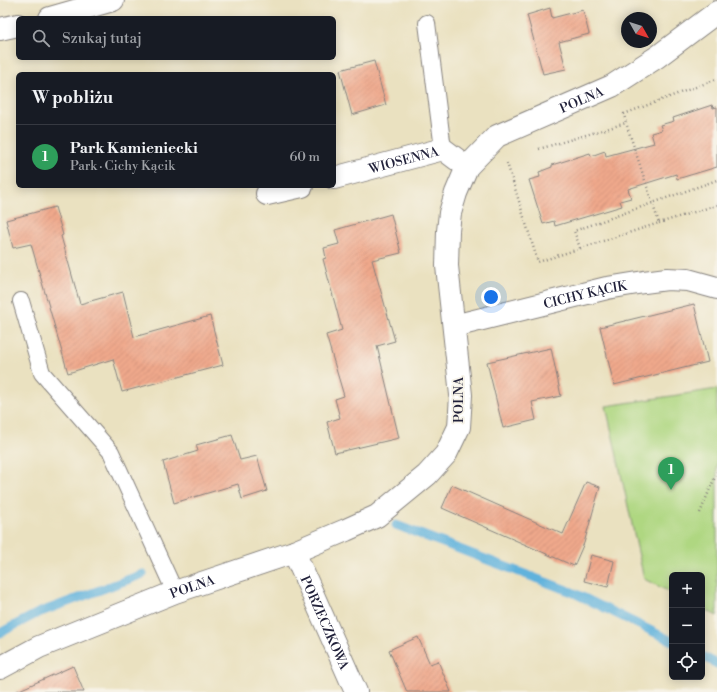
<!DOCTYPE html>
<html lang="pl">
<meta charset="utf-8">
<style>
body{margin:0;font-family:"Libre Bodoni",serif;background:#20242c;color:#f1f3f6}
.controls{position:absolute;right:12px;bottom:12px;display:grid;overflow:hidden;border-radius:6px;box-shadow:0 2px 10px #0003}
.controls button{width:36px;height:36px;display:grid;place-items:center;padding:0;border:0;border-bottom:1px solid #363941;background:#171b24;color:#f1f3f6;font:20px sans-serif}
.compass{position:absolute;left:621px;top:12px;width:36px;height:36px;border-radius:50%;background:#171b24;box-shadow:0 2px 10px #0003;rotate:129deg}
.you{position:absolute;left:491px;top:297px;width:14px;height:14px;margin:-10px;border:3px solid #fff;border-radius:50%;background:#1a73e8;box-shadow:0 0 0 6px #1a73e833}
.badge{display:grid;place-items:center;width:26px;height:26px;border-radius:50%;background:#1a73e8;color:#fff;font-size:13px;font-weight:700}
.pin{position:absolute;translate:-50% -33px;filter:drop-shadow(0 1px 2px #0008)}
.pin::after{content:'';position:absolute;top:21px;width:14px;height:12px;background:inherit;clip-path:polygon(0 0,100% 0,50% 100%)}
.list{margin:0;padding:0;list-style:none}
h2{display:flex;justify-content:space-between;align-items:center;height:52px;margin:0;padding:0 16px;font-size:17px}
h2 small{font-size:13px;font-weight:400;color:#9ea1a6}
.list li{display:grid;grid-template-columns:26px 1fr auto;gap:12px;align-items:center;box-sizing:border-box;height:64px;padding:0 16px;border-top:1px solid #363941}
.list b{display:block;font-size:15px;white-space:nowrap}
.list p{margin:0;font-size:13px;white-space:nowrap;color:#9ea1a6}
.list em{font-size:13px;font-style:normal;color:#9ea1a6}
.icon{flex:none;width:22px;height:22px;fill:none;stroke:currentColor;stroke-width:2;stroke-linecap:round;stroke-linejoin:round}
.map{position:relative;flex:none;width:717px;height:692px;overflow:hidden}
.search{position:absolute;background:#171b24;box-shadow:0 2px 10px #0003;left:16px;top:16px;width:320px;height:44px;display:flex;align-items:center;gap:10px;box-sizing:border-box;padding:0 14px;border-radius:6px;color:#9ea1a6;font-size:15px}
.panel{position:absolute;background:#171b24;box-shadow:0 2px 10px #0003;left:16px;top:72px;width:320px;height:116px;border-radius:6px}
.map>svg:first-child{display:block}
.green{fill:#afd781;stroke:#687c5e}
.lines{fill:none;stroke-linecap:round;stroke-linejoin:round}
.stream{stroke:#61b2dc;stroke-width:9}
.building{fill:url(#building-hatch)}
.lane-casing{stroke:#86827e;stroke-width:18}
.street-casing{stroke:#86827e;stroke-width:24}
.path{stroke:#86827e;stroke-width:2.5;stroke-dasharray:1 3;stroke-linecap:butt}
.lane{stroke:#fff;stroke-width:16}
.street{stroke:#fff;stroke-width:22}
.labels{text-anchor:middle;stroke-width:3.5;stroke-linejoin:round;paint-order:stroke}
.street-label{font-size:13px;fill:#22223b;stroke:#f7f3e8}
</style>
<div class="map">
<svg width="717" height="692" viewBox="0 0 717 692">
<defs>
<pattern id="building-hatch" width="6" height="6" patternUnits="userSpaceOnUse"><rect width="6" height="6" fill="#efa88b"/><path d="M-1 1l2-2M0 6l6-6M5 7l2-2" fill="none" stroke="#cd9079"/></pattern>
</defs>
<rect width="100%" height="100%" fill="#f7f3e8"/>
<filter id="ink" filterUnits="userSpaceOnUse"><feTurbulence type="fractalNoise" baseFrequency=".025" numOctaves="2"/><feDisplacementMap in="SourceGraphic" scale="8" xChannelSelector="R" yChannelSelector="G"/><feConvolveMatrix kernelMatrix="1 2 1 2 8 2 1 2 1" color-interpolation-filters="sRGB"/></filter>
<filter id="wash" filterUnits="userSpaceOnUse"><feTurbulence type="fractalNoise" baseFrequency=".012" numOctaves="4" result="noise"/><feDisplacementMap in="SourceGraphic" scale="16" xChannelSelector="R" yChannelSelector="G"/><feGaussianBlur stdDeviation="0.9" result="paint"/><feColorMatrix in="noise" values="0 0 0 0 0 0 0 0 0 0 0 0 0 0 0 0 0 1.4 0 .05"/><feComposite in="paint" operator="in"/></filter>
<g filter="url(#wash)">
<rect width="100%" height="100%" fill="#eae1c0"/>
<path class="green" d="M717,389V616L702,608V575H672V593L644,579L606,406Z"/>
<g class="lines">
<path class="stream" d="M396,525L572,592L672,641
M0,633L38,613L143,574
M702,656L717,664"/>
</g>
<g id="blocks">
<path class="building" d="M550,8L552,18L583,10L589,34L559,42L566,69L543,74L527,15Z
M374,61L386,105L352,115L340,70Z
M712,105L713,108L717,107V167L677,179L676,174L628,189L631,198L620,201L622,206L555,226L554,221L543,224L529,180L540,177L539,172L552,167V165L590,153L591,156L605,151L606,156L654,143L651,133L662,130L660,125L674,121L673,118Z
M55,207L63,235L61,236L80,304L123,292L134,337L210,316L223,365L122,392L113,359L68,373L31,244L13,248L6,220Z
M391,214L401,253L372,260L395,341L377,346L399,438L335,453L327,422L340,418L335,399L344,396L326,335L342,330L323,259L326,258L324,248L339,244L335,230Z
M694,304L708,362L614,385L600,327Z
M551,348L561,396L532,402L536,420L503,428L487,362Z
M232,435L240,460L257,456L267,491L242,499L238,484L174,503L163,462L198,451L196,445Z
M586,482L600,487L584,543L574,566L442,508L452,485L563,534Z
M591,555L614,561L608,587L584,581Z
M418,637L430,664L438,661L451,692H407L389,650Z
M73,666L84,692H15Z"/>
</g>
</g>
<g filter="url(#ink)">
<use href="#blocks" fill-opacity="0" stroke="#86827e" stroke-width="1"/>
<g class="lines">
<g class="lane-casing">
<path id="lane" d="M427,23L443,149
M21,301L42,373L111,452L175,592"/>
</g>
<g class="street-casing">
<g id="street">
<path d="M50,18L113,0"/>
<path d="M0,29L18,25"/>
<path id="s1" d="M334,178L443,149L467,167"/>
<path d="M267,194L302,186"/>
<path id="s2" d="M454,326L607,288L644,282L667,279L688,280L717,288"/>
<path id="s3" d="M294,552L356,692"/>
<path id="s4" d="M0,668L39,647L175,592L294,552L346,530L377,516L427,475L446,454L459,427L461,395L447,266L448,231L450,213L456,193L467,167L497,136L612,86L657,57L717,12"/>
</g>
</g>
<path class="path" d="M539,149L626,123L624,114L717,79
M507,163L538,262L659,223L626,123
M659,223L717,205
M580,248L574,231L717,180
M700,513L717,472"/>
<use href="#lane" class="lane"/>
<use href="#street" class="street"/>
</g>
</g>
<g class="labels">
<g class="street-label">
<text dy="5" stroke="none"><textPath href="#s4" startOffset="929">POLNA</textPath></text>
<text dy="5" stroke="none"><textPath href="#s1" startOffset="72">WIOSENNA</textPath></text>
<text dy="5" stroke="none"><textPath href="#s2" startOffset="135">CICHY KĄCIK</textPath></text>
<text transform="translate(458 400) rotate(-90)" y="5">POLNA</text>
<text dy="5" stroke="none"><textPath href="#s4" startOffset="209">POLNA</textPath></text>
<text dy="5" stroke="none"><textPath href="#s3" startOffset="77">PORZECZKOWA</textPath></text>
</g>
</g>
</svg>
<div class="controls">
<button>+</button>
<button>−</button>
<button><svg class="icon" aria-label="locate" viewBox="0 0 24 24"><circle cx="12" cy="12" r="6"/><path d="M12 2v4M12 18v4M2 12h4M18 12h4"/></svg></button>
</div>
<svg class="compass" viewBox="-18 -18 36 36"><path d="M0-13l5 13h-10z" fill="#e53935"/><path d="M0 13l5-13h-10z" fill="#9ea1a6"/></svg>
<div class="you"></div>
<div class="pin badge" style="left:671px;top:490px;background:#2e9e5b">1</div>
<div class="search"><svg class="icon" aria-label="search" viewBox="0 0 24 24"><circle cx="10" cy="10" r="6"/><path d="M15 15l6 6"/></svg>Szukaj tutaj</div>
<section class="panel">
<h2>W pobliżu<small></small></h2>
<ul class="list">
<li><span class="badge" style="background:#2e9e5b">1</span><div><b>Park Kamieniecki</b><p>Park · Cichy Kącik</p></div><em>60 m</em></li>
</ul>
</section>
</div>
